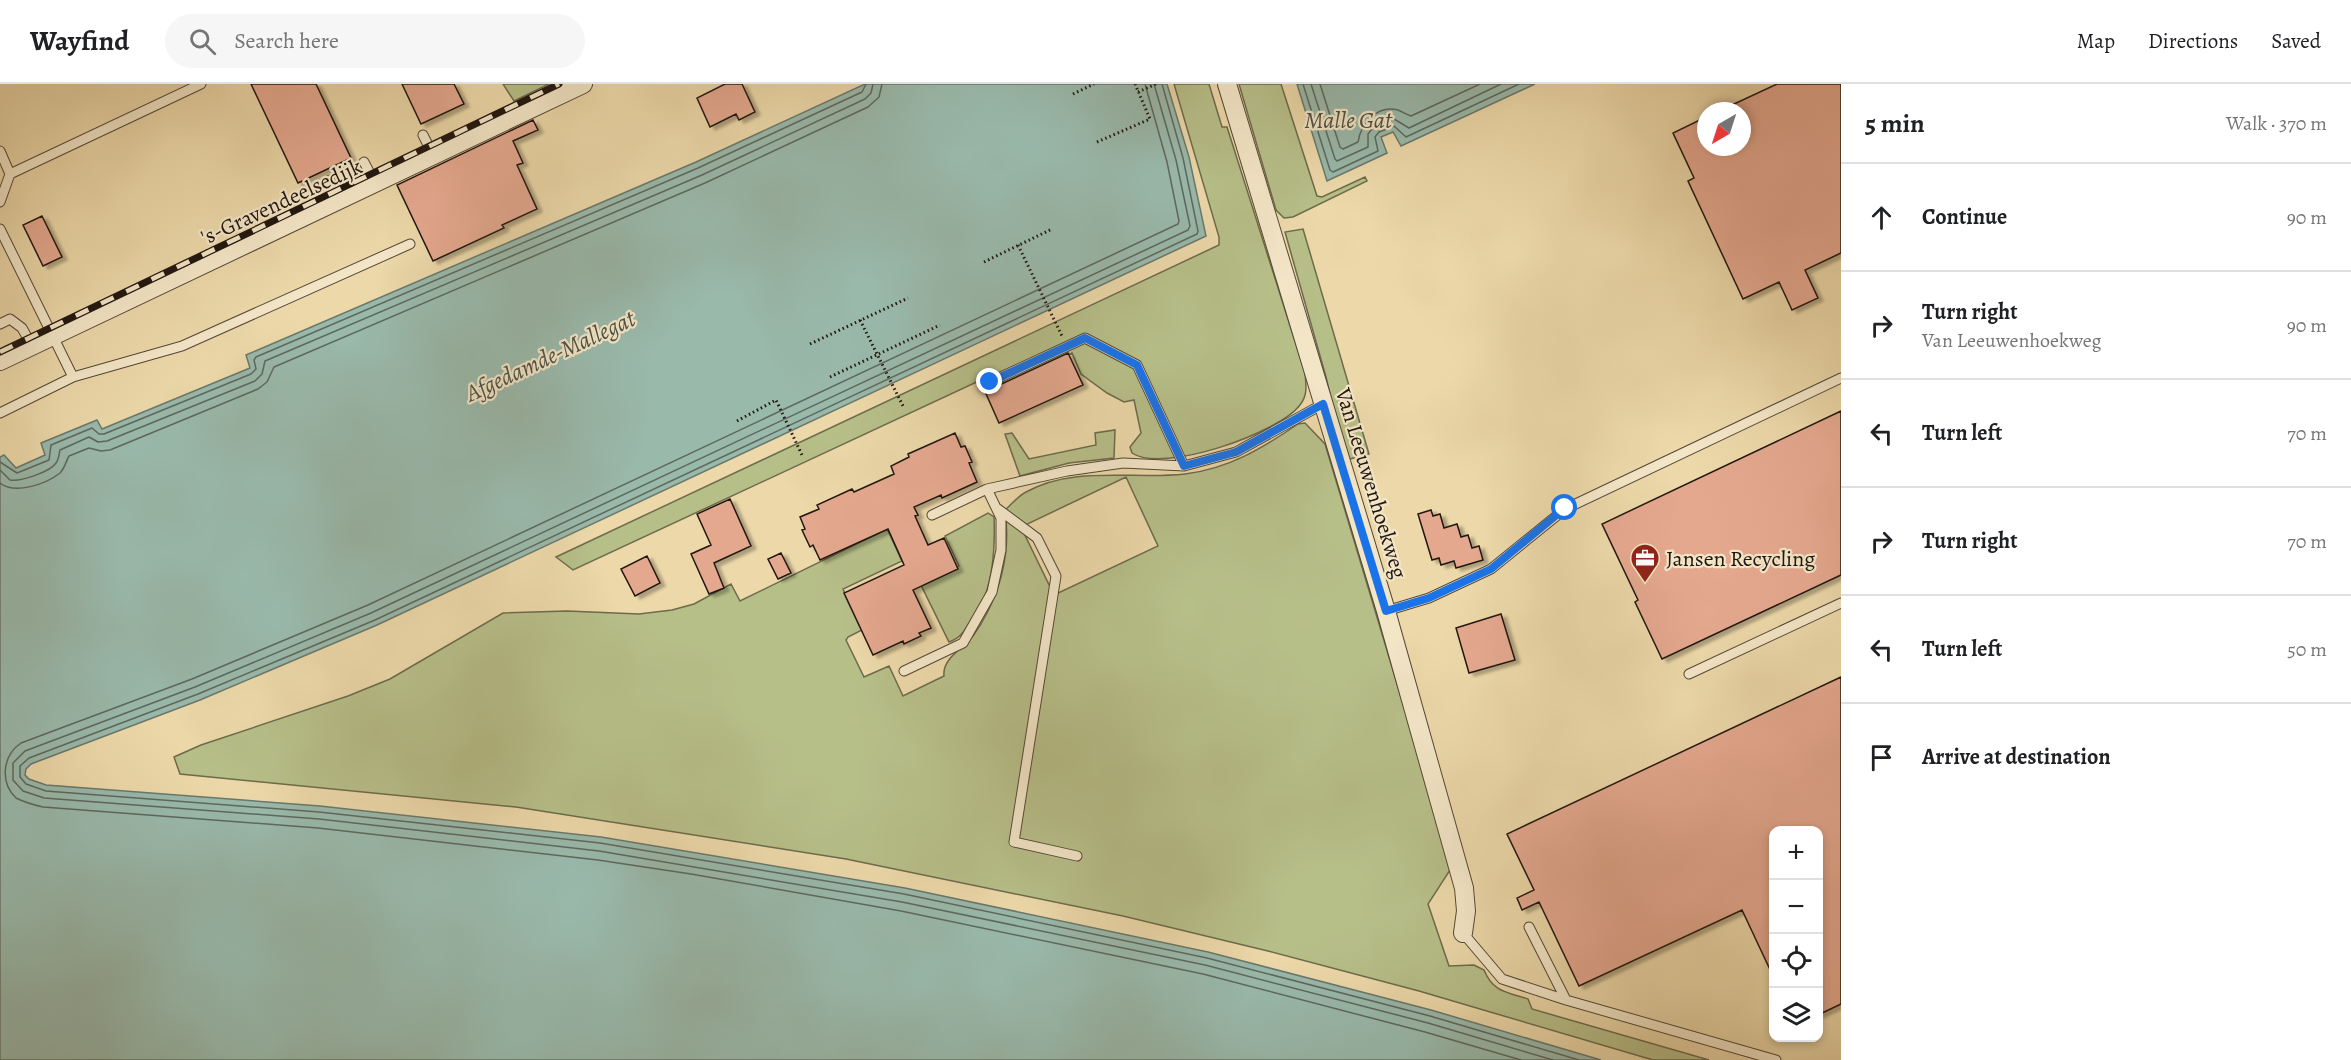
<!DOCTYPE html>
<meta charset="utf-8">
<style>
body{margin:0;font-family:Alegreya,serif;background:#f6f6f6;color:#202124}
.controls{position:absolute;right:18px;bottom:18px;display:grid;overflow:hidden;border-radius:12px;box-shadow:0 3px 9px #0003}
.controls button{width:54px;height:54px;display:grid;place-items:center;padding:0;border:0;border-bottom:2px solid #e0e0e0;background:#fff;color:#202124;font:30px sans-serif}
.compass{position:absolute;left:1697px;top:18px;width:54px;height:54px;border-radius:50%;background:#fff;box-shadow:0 3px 9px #0003;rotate:219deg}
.stop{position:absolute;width:18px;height:18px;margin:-14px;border:4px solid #1a73e8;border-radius:50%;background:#fff}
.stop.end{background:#1a73e8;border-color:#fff;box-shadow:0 2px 6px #0008}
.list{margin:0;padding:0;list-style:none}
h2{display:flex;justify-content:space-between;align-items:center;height:78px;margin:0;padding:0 24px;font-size:26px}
h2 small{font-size:20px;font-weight:400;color:#757577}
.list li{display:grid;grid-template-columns:39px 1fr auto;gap:18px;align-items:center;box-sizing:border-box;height:108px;padding:0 24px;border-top:2px solid #e0e0e0}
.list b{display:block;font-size:22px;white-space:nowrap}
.list p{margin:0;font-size:20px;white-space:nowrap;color:#757577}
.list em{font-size:20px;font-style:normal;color:#757577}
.icon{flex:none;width:33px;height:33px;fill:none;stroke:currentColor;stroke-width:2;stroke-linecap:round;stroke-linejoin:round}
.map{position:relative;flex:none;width:1841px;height:976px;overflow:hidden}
header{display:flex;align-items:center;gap:36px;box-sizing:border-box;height:84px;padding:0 30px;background:#fff;border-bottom:2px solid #e0e0e0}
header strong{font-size:28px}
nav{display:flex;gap:33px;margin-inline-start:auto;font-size:21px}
.search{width:420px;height:54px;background:#f6f6f6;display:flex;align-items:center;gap:15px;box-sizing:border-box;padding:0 21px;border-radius:33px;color:#757577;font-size:22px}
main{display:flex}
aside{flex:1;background:#fff}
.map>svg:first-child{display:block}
.green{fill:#b7bf89;stroke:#6c6b4c;stroke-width:1.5;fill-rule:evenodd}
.water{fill:#99b9ab;stroke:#69786d;stroke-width:1.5}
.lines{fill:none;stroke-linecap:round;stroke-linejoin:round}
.shore{stroke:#5d685e;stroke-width:1.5}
.building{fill:#e4a88f;stroke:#211710;stroke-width:1.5;filter:url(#shadow)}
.lane-casing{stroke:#544736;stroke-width:11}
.street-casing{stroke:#544736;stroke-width:20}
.path{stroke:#211710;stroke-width:3;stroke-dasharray:1.5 3;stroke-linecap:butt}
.lane{stroke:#f3e6c7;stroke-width:9}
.street{stroke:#f3e6c7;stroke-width:18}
.rail-casing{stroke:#211710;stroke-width:7}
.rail{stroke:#f3e6c7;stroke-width:4.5;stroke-dasharray:14;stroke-linecap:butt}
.route{stroke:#1a73e8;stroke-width:8}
.labels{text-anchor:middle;stroke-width:4.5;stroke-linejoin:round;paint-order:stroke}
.street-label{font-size:22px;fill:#211710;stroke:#f3e6c7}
.poi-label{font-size:22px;fill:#211710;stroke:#f3e6c7;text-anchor:start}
.water-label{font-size:24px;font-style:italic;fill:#4b5046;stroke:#f3e6c7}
</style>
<header>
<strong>Wayfind</strong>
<div class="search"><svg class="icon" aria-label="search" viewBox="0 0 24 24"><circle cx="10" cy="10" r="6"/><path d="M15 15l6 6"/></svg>Search here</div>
<nav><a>Map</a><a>Directions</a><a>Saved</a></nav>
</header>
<main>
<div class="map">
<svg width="1841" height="976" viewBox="0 0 1841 976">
<defs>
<filter id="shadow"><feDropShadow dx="5" dy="3" stdDeviation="1.5" flood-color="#0004"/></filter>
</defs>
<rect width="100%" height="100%" fill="#ecd8a9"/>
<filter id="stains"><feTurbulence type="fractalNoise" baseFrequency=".00333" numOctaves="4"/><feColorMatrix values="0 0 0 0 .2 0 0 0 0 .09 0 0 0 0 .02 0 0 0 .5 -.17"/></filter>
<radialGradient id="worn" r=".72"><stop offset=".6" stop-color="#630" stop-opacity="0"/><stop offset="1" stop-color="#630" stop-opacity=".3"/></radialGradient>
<path class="green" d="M503,0H549L514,17Z
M1174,0H1209L1222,43H1227L1305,289C1306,301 1308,311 1300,321C1279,349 1163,390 1132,369L1130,363L1141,349L1134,316L1124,318L1107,309L1081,290L1072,269L988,306L983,295L573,486L556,473L1219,161V153Z
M1239,0H1281L1317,112L1322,113L1365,93L1367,97L1293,133L1284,134L1276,126Z
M1303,145L1369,370L1346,376L1326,293L1285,148Z
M1305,339L1325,360L1452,783L1428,820L1449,882L1474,881L1484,886C1493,908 1506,908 1528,915L1532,925L1709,976H1653L1419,907L1268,867L1123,832L846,775L516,723L180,690L174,673L201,661L348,612L390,595L503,529L567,527L639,530L672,526L694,520L731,500L740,517L887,445L902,477L843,505L862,546L848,553L846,556L864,593L889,582L903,612L944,592C942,574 963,565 973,552C978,545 983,537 987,529C1004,496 1010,462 1005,426C1012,420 1018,412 1026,408C1074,381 1134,396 1185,390C1228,385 1263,364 1298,340ZM1126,393L1158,462L1054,511L1021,443Z
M1115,346L1114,374L1069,379L1020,392L1005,350L1012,349L1029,375L1096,361L1095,349Z
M988,429L994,433C995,458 994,487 985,512C982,520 976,528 971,536C965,546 961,554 949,558L921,501L959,482L945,452Z"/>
<path class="water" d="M865,0H1167L1189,73L1206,152L377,541L200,616L31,680L26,685L25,691L29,695L46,701L320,722L601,753L905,804L1208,868L1431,926L1601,976H0V373L4,371L16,384L45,371L41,359L97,336L102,345L250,284L246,271L696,78Z
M1297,0H1535L1401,62L1393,48L1381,53L1387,69L1327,97Z"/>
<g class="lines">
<path class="shore" d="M1145,0L1167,78L1179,137L1178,140L368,521L192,595L21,659C2,672 0,699 16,714C24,718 34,721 43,723L318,744L598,776L691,790L901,827L1203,890L1425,948L1521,976
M1154,0L1176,76L1190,142L1188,146L371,529L195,603L25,667L13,679V696L23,707L44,714L319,735L599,767L902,818L1205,881L1428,939L1553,976
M1162,0L1183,74L1198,147L1197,150L375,536L198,610L29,674L20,682V693L26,700L46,707L319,728L600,759L904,810L1207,874L1430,932L1579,976
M1303,0L1330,86L1333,88L1378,67L1375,53L1379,48L1394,42L1406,53L1519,0
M1311,0L1335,75L1337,77L1368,63V50L1375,41L1394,35L1409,44L1501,0
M1320,0L1340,63L1343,65L1358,58C1361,39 1377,21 1398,26C1403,28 1407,31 1411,32L1480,0
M0,378L17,389L49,376L51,361L92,344L99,350H104L251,290L256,285L254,276L256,273L698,84L862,8L866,0
M0,386L10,396C20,398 50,388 56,379C59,375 59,370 60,366L89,353L98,358L107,357L255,297L262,290L265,277L702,91L865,15L871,9L873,0
M0,399C15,411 46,400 60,389C65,384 66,377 69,372L89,364L101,367L110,366L258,305L267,298L274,283L705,99L868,23L879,13L882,0"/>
</g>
<path class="building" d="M251,0H316L351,74L298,99Z
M402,0H454L464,20L421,40Z
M725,0H742L755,28L739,36L736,30L710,43L697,14Z
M1777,0H1841V169L1805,186L1818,214L1792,226L1779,198L1743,215L1688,97L1694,94L1673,49L1706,33V63H1742V27H1719Z
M533,36L538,46L513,57L523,79L517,81L537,125L502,141L504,144L433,177L397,101Z
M42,132L62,173L43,182L23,141Z
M1068,269L1083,301L999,339L983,303L993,304Z
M1841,327V491L1662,575L1635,518L1638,516L1602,440Z
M955,349L961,363L965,362L972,378L969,379L977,398L942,414L941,411L914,423L918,431L915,432L928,461L944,454L958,485L913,506L931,544L919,549L921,552L904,560L903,557L873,571L844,509L904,481L888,445L820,476L813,461L810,463L802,446L805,445L800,433L819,425L817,421L852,405L854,408L894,390L891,382L909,373L908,370Z
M730,415L751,462L714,479L724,504L709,510L691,470L711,461L697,430Z
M1431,426L1433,432L1440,430L1444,444L1457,440L1461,453L1468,451L1472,464L1479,462L1483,476L1456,484L1454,477L1441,481L1439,474L1432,476L1418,430Z
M781,469L791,489L778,495L768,475Z
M647,472L660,499L635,512L621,485Z
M1501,530L1515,576L1469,589L1456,544Z
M1841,593V920L1818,931V747H1773V892L1742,826L1579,902L1539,818L1522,826L1517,814L1534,806L1507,750Z"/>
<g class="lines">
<g class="lane-casing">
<path id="lane" d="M423,51L433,71
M0,67L10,90L0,118
M364,78L375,99
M10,90L201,0
M330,96L339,117
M0,145L73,293
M0,240L10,235L22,244L32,262
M990,298L1085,254L1137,281L1184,382
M0,329L73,293L182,262L410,160
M998,425L1037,454L1056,492L1014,758L1077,772
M932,431L987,405
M1386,527L1429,514L1491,485L1565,425L1841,294
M904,587L963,559L992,508L1001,466V434L987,405L1067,387L1123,379L1184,382L1236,368L1323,320
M1689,590L1841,519
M1529,843L1566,916L1776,976
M1463,849L1502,895L1566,916"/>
</g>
<g class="street-casing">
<path id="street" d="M1227,0L1386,527L1464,804L1466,827L1463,849
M0,277L583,0"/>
</g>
<path class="path" d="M1138,8L1156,0
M1073,10L1094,0
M1097,58L1150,35L1135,0
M1018,161L1062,252
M984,178L1052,145
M860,236L904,324
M810,260L908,214
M830,293L940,241
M737,337L776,316L802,371"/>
<use href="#lane" class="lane"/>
<use href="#street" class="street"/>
<g class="rail-casing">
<path id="rail" d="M0,268L559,0"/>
</g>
<use href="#rail" class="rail"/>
</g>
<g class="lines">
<path class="route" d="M990,298L1085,254L1137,281L1184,382L1236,368L1323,320L1386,527L1429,514L1491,485L1565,424"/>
</g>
<defs>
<g id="office-pin" transform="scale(1.5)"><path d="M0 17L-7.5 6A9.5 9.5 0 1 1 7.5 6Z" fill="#8f2418" stroke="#f3e6c7"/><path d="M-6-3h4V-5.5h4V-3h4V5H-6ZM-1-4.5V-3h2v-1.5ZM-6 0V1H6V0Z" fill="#fff"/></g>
</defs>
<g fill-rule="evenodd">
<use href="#office-pin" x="1645" y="474"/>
</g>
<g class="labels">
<g class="street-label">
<text transform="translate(281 117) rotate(-25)" y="8">'s-Gravendeelsedijk</text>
<text transform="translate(1372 399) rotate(73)" y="8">Van Leeuwenhoekweg</text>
</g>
<g class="poi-label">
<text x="1666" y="482">Jansen Recycling</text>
</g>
<g class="water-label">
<text x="1348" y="44">Malle Gat</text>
<text transform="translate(550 272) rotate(-25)" y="8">Afgedamde-Mallegat</text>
</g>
</g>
<rect width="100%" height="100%" filter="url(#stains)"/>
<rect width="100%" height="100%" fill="url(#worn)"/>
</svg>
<div class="controls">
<button>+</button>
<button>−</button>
<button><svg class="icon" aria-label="locate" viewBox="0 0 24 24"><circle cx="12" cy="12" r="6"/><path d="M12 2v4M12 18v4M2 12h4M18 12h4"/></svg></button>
<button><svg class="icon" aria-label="layers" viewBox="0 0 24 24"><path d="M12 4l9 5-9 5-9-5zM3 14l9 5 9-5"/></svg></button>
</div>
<svg class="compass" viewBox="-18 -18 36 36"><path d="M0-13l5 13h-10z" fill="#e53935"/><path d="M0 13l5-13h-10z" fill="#757577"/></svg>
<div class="stop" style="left:1565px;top:424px"></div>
<div class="stop end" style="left:990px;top:298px"></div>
</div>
<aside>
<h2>5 min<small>Walk · 370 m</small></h2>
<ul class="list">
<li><svg class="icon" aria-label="ahead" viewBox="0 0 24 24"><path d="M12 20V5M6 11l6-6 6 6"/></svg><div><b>Continue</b></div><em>90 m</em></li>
<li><svg class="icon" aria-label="right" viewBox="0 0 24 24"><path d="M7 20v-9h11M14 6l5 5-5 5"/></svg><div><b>Turn right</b><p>Van Leeuwenhoekweg</p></div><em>90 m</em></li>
<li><svg class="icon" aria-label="left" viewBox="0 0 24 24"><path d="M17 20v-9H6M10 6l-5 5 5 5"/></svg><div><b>Turn left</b></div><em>70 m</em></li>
<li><svg class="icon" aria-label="right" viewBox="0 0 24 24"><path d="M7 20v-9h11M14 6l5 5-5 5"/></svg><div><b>Turn right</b></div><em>70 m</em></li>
<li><svg class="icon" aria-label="left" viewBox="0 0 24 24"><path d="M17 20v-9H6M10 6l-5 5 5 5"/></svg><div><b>Turn left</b></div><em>50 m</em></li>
<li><svg class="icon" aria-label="arrive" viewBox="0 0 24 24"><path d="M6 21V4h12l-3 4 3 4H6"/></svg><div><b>Arrive at destination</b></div></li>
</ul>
</aside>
</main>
